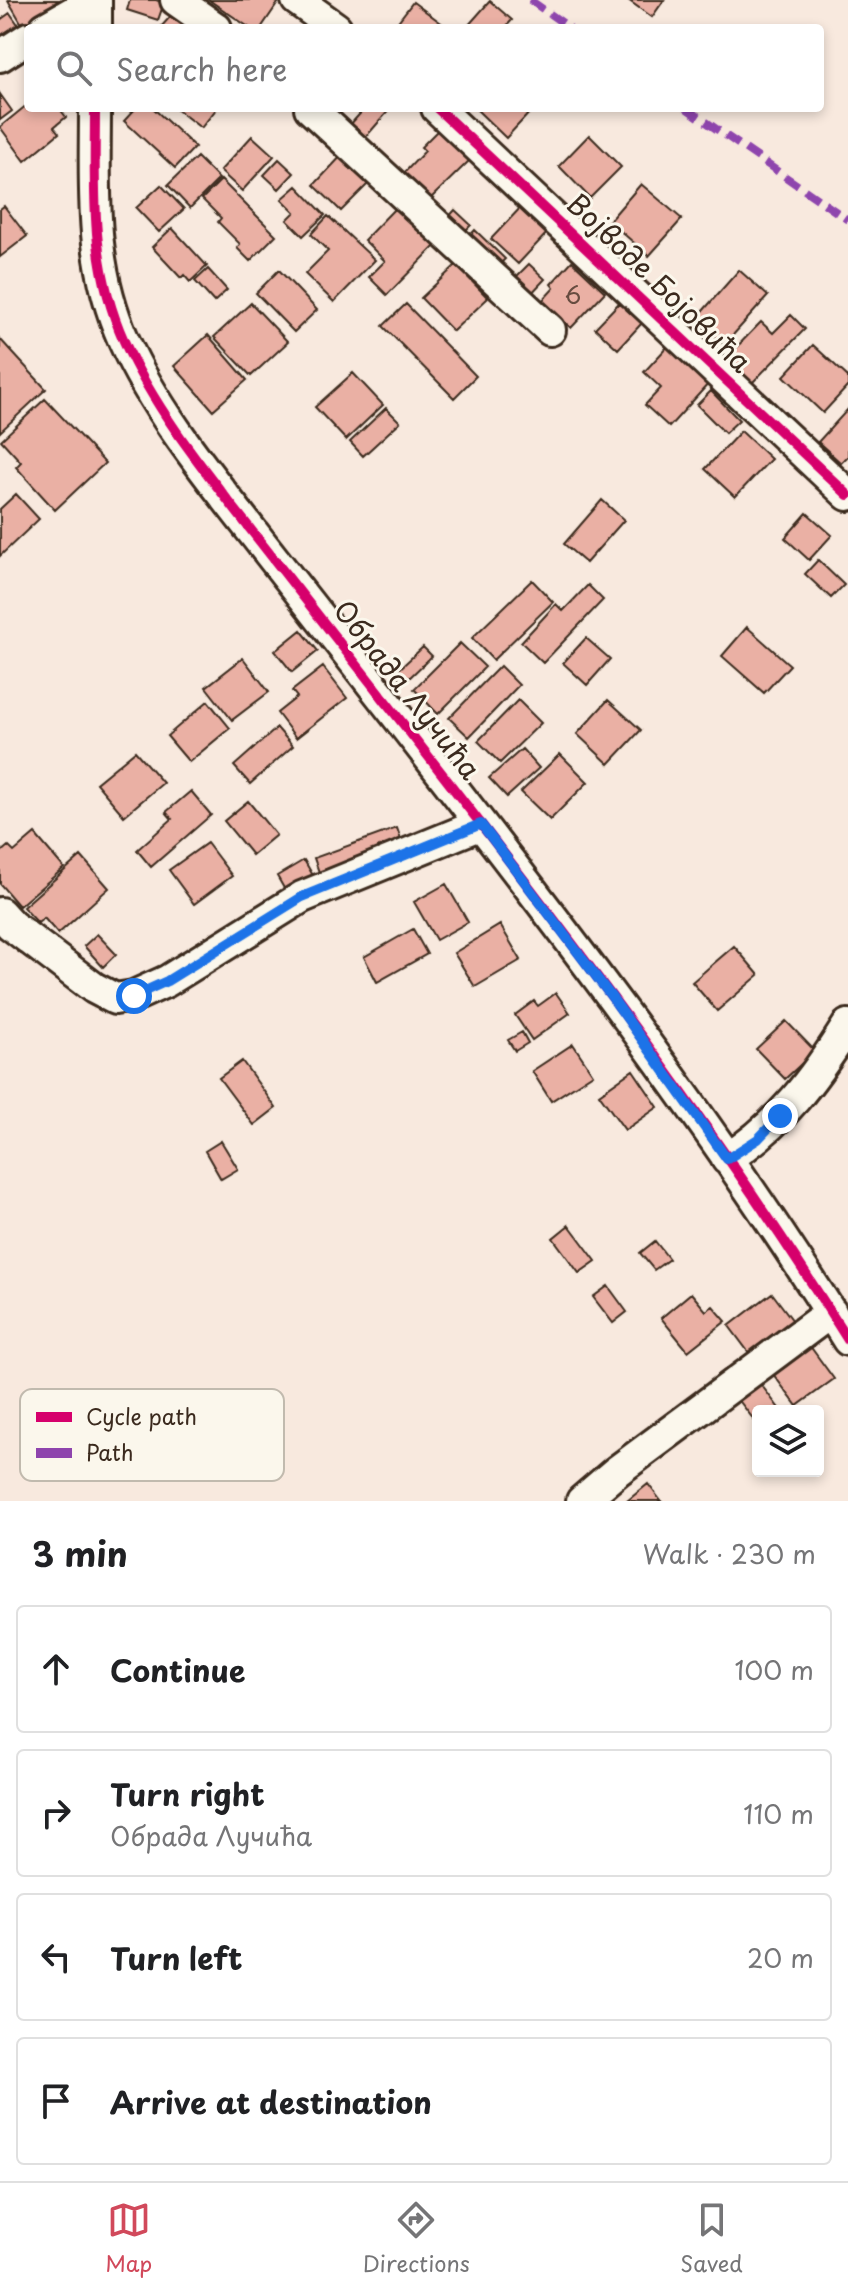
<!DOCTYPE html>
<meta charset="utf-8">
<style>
body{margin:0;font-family:"Playpen Sans",sans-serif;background:#f2f2f2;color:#202124}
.controls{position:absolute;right:24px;bottom:24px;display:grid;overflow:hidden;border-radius:8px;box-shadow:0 4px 12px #0003}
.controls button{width:72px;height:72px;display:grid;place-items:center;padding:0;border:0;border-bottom:2px solid #e0e0e0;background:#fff;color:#202124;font:40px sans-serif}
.stop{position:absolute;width:24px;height:24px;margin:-18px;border:6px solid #1a73e8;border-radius:50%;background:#fff}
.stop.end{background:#1a73e8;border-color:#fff;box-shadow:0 2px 8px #0008}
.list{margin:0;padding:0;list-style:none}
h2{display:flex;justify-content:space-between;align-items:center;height:104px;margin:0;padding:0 32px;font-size:34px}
h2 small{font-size:26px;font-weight:400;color:#757577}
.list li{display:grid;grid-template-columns:52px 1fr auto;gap:24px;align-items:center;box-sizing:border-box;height:128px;margin:0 16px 16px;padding:0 16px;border:2px solid #e0e0e0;border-radius:8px}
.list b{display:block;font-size:30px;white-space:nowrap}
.list p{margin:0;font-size:26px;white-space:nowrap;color:#757577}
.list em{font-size:26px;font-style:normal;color:#757577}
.icon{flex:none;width:44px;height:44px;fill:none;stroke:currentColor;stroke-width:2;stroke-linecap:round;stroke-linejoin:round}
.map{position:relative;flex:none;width:848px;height:1501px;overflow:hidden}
.search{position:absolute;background:#fff;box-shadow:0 4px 12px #0003;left:24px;right:24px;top:24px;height:88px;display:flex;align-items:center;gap:20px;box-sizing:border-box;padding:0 28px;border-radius:8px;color:#757577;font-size:30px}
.sheet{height:680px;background:#fff}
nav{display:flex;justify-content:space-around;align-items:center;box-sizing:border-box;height:112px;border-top:2px solid #e0e0e0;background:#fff;font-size:22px;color:#757577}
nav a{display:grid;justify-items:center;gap:4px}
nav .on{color:#d1495b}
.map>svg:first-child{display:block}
.building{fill:#eab0a4;stroke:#3b2a1e;stroke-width:2}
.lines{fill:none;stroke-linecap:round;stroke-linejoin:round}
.minor-casing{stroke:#3b2a1e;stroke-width:36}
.minor{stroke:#fbf7ec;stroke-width:30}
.quiet{stroke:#8e44ad;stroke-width:8;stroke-dasharray:16 8;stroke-linecap:butt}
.cycleway-casing{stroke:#fbf7ec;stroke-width:15}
.cycleway{stroke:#d6006c;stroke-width:10}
.route{stroke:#1a73e8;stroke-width:10}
.labels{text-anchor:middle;stroke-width:6;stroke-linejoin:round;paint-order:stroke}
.number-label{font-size:24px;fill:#674c40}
.street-label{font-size:28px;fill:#3b2a1e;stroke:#fbf7ec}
.key{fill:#fbf7ec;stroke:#c1baae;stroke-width:2}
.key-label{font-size:22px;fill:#3b2a1e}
</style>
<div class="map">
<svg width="848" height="1501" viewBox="0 0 848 1501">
<rect width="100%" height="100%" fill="#f8e9de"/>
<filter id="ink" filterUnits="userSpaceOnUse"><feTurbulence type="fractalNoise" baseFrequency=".0125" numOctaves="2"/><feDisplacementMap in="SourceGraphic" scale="16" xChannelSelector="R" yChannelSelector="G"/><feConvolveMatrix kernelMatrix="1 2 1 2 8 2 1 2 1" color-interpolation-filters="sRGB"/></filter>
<g filter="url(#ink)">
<path class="building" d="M8,0H67L23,26Z
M130,0H156L164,3L158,20L127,10Z
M209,0H273L278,3L261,28H250Z
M628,0H664L652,17Z
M490,1L512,20L505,28H466Z
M413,2L448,28H393Z
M178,8L206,28H160Z
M10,13L22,30L0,45V20Z
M0,94L12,111L0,120Z
M28,104V108H59L66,117L54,127L59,133L25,161L0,127Z
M136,108H153L195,147L175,168L124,121Z
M175,108H217L201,128Z
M365,108H391L364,139L349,126Z
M475,108H534L506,138Z
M439,129L470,160L429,200L403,174L425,151L421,147Z
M589,135L621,167L590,198L559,166Z
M252,136L274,156L242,191L220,171Z
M344,153L372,180L341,211L314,185Z
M197,157L219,179L190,208L168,185Z
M279,159L294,173L279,189L264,175Z
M221,180L276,235L250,261L237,248L240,244L218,222L221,218L202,199Z
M641,184L682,219L649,256L609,221Z
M161,185L184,209L159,232L136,208Z
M297,186L325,215L303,236L287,220L295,212L282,199Z
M399,204L438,243L387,295L369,277L385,261L364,240Z
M4,206L27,236L0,257V209Z
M522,206L549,231L518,264L491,239Z
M455,210L471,225L461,235L446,220Z
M328,216L375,260L334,302L305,274L328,251L311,234Z
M172,228L207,266L190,282L184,275L181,278L152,247Z
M475,230L505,259L495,269L466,240Z
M572,261L605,292L571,328L542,301L554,288L551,284Z
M529,264L545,279L527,298L511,282Z
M456,265L488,298L453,331L421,298Z
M208,269L227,290L214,302L195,281Z
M279,270L317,310L294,332L256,293Z
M739,270L768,296L724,345L695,320Z
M251,303L288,342L251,376L214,337Z
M619,303L642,323L618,349L595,328Z
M406,304L476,376L454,398L383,326Z
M791,315L805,329L751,384L725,359L761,322L773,333Z
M208,335L247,380L213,410L174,366Z
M0,339L46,389L0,432Z
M669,345L710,382L669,427L645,405L661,388L644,372Z
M813,345L848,377V386L823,413L784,376Z
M353,373L383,405L346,440L315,407Z
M711,391L739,420L725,433L697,405Z
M45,399L105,463L55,510L16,467L21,462L1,440Z
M386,408L400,422L363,456L350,442Z
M848,409V456L841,463L818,442Z
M741,431L771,459L735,497L705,469Z
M16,494L39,519L0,556V509Z
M602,500L624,520L586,563L564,544Z
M807,513L832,535L809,560L785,538Z
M818,560L844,585L831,598L805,574Z
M532,580L553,602L493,660L472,638Z
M588,585L603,600L543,663L521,642L556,604L563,611Z
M747,627L790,665L764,693L722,656Z
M301,630L318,651L292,672L275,651Z
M586,638L610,659L587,685L563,663Z
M460,643L485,667L438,714L414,689Z
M423,647L432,656L404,683L395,673Z
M243,658L269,692L232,720L206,687Z
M500,666L519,685L469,737L449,718Z
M323,667L347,698L296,738L277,713L297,697L292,691Z
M518,700L541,723L500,763L478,741Z
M608,700L641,730L609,764L577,734Z
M208,701L230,728L189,762L167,736Z
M277,728L293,746L250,784L234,766Z
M522,749L539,768L507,797L489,778Z
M135,751L163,783L124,816L96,783Z
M560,754L588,782L550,820L521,792Z
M191,791L211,815L151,867L137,850L172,819L166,812Z
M248,801L276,835L252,855L224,821Z
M397,828L404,848L321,878L314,858Z
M35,834L64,868L19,906L0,884V853L8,846L14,852Z
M207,843L232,876L194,904L169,870Z
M81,856L109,888L58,934L44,918L38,923L23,907Z
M304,860L318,884L290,899L277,876Z
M446,884L468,922L436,940L414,902Z
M500,925L521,960L475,987L454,953Z
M413,929L427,954L377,982L364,957Z
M97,934L116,954L103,967L84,946Z
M734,946L759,975L717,1011L692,982Z
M556,993L570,1013L532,1040L515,1015L534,1001L538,1006Z
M786,1021L815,1051L785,1079L756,1049Z
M522,1032L528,1043L515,1051L508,1040Z
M573,1044L593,1074L551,1101L532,1071Z
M242,1061L276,1108L254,1125L219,1078Z
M633,1070L658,1107L625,1130L599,1094Z
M221,1141L238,1169L221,1179L205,1151Z
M569,1225L596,1261L579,1273L553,1238Z
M655,1241L669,1259L654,1270L640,1253Z
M608,1286L627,1312L613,1323L593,1297Z
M691,1293L706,1311L713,1306L726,1321L688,1351L661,1318Z
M772,1293L796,1325L753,1358L729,1326Z
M807,1342L834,1379L797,1406L770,1370Z
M756,1378L781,1411H758V1425L734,1394Z
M648,1484L661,1501H627Z"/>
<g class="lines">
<g class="minor-casing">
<path id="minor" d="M176,0L216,28
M297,0L336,28
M45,28L94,0
M96,28V0
M0,56L28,38
M95,108C95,190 89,263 124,341C155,410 205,471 251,530C299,591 346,651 393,711C552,914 711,1121 848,1340
M310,108L550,330
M437,108L848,495
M0,913L11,925L94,988L115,999L134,996L167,981L302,897L481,824
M727,1159C781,1124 814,1079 848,1025
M582,1501L617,1471L831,1312"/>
</g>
<use href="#minor" class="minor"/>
<path class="quiet" d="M530,0L570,28
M686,108L848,220"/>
<g class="cycleway-casing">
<path id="cycleway" d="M95,108C95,190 89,263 124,341C155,410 205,471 251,530C299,591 346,651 393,711C552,914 711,1121 848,1340
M437,108L848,495"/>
</g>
<use href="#cycleway" class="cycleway"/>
</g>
</g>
<g class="lines" filter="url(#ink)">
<path class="route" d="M134,996L167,981L302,897L481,824L613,999L727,1159L758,1139L780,1116"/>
</g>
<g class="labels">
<g class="number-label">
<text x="573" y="304">6</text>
</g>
<g class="street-label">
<text transform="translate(659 283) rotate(44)" y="10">Војводе Бојовића</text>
<text transform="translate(407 690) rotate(52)" y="10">Обрада Лучића</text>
</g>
</g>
<rect x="20" y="1389" width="264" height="92" rx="12" class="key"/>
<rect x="36" y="1412" width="36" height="10" fill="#d6006c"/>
<rect x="36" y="1448" width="36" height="10" fill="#8e44ad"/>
<g class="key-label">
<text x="86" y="1425">Cycle path</text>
<text x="86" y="1461">Path</text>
</g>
</svg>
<div class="controls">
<button><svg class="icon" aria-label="layers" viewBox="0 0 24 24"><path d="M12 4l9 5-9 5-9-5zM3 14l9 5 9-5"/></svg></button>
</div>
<div class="stop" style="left:134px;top:996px"></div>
<div class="stop end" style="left:780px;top:1116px"></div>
<div class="search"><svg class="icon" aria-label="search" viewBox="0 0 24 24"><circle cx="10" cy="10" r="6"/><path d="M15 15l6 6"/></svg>Search here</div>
</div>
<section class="sheet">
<h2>3 min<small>Walk · 230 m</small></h2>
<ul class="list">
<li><svg class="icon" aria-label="ahead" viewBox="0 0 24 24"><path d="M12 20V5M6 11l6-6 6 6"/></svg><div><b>Continue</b></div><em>100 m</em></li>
<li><svg class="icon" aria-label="right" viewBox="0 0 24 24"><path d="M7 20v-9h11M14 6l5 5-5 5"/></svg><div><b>Turn right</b><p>Обрада Лучића</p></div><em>110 m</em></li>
<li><svg class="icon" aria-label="left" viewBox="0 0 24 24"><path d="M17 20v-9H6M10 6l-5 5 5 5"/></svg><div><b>Turn left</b></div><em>20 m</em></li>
<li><svg class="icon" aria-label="arrive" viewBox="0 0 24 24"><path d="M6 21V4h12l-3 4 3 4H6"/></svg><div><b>Arrive at destination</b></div></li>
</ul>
</section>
<nav>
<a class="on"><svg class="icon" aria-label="map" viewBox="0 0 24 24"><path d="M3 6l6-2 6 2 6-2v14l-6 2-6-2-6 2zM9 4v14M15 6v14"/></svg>Map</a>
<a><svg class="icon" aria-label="directions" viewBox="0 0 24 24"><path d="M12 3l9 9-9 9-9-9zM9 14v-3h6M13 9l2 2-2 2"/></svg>Directions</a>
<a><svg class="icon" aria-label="saved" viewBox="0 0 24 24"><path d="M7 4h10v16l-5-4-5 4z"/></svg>Saved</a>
</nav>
